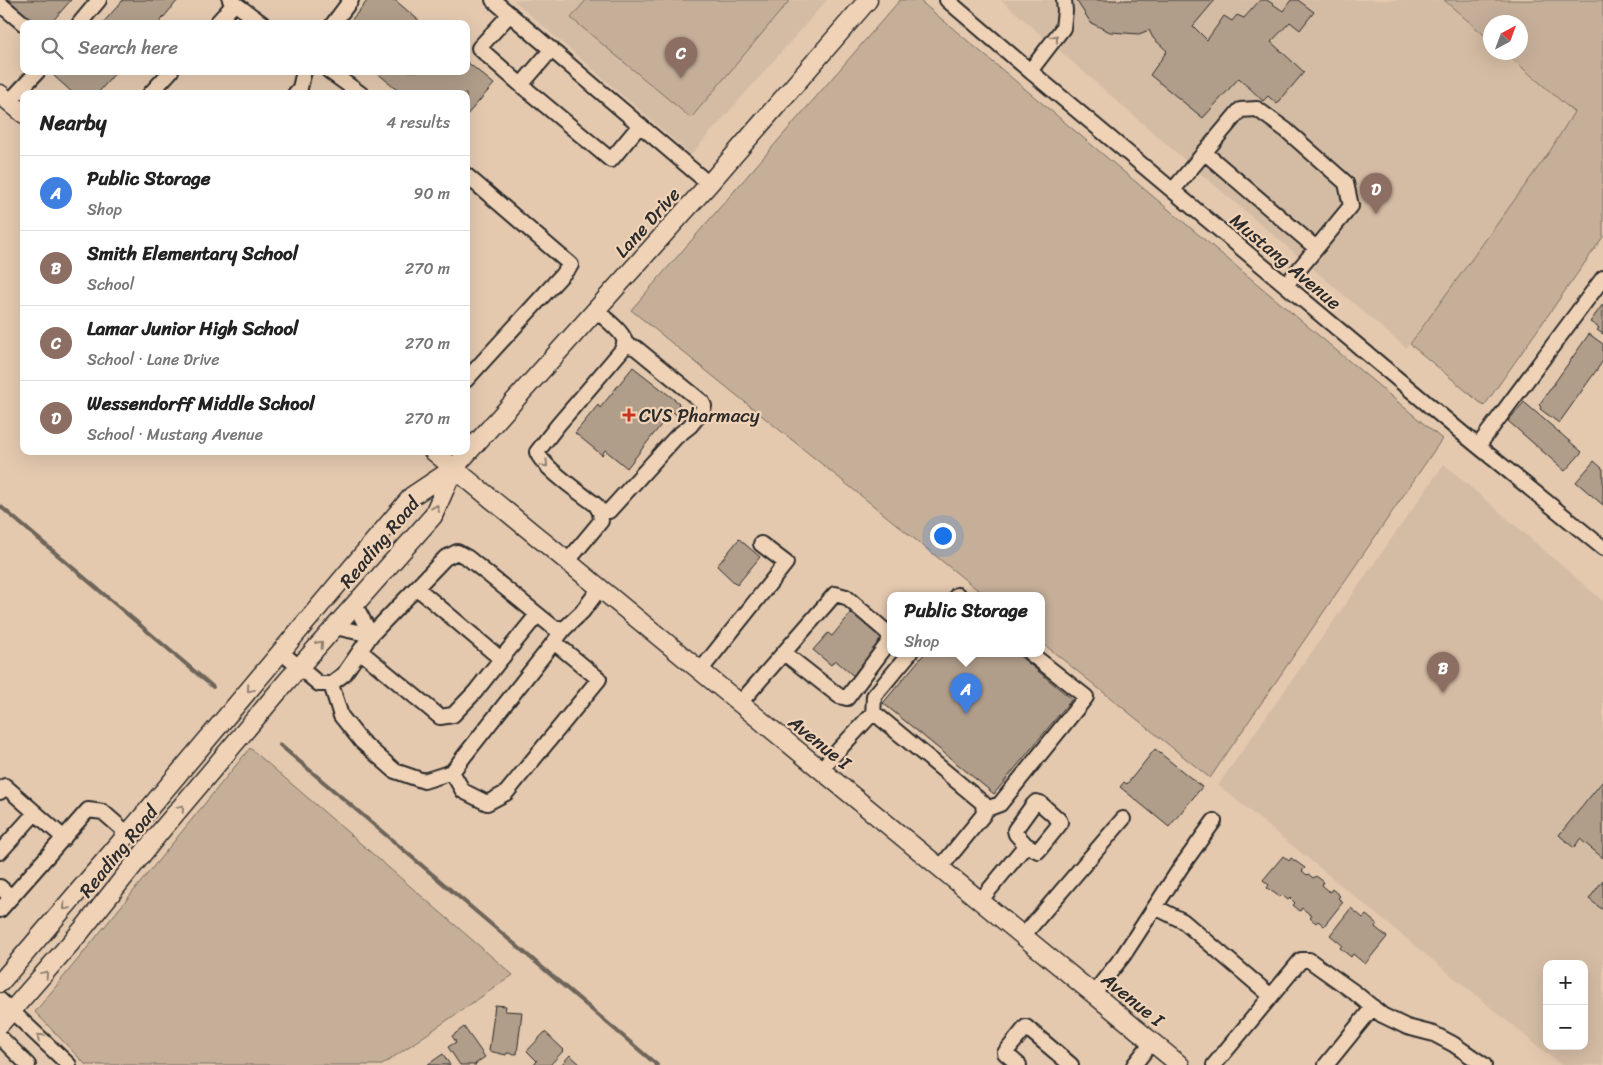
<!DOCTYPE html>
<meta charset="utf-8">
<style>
body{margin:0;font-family:Sriracha,sans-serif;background:#f6f6f6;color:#222}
.controls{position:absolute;right:15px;bottom:15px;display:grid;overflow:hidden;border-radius:10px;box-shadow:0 5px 20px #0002}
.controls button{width:45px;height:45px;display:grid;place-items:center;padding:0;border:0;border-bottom:1px solid #e0e0e0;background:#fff;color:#222;font:25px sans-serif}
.compass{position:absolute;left:1483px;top:15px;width:45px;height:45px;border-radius:50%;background:#fff;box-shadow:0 5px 20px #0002;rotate:41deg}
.you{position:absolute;left:942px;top:535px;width:18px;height:18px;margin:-12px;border:4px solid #fff;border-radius:50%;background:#1a73e8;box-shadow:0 0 0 8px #1a73e833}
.badge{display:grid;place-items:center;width:32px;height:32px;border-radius:50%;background:#c8321e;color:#fff;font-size:16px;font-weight:700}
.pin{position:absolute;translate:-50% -41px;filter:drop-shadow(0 1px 2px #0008)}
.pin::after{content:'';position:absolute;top:26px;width:18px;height:15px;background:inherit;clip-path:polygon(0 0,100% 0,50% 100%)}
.popup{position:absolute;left:887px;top:592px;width:158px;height:65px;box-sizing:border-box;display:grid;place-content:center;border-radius:10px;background:#fff;filter:drop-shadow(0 1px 4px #0005);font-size:16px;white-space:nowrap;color:#767676}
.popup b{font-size:19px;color:#222}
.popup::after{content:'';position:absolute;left:50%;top:100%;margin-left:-10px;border:10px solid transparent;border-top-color:#fff}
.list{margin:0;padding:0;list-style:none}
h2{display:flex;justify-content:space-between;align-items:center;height:65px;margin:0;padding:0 20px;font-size:21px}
h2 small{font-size:16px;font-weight:400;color:#767676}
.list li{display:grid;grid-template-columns:32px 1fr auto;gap:15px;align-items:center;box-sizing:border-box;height:75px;padding:0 20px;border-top:1px solid #e0e0e0}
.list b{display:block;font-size:19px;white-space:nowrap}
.list p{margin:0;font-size:16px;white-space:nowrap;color:#767676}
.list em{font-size:16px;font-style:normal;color:#767676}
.icon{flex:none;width:28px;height:28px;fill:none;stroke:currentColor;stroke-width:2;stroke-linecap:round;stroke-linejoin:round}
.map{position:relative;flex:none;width:1603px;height:1065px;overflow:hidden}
.search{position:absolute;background:#fff;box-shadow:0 5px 20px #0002;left:20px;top:20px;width:450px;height:55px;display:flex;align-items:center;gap:12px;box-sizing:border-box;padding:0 18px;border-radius:10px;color:#767676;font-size:19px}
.panel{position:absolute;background:#fff;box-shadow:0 5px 20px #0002;left:20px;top:90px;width:450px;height:365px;border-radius:10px}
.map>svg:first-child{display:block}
.built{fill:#d4bca4;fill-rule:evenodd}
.green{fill:#c5af99;stroke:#786d62}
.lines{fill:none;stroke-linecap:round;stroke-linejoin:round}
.stream{stroke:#6e655a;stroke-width:4}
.building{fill:#b09d8a;stroke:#2b2b2b}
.minor-casing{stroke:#2b2b2b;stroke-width:18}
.major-casing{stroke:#2b2b2b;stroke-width:21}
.minor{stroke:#f0d3b7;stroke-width:14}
.major{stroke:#f0d3b7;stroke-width:18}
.oneway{stroke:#8e7f71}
.poi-dot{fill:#c8321e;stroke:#f0d3b7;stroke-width:2}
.labels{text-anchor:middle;stroke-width:4.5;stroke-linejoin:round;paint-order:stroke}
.street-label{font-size:19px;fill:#2b2b2b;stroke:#f0d3b7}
.poi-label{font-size:19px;fill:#2b2b2b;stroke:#f0d3b7;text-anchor:start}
</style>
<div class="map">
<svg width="1603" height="1065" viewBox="0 0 1603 1065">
<rect width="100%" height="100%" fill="#e4c9af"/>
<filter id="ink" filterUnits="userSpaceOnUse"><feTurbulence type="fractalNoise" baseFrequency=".02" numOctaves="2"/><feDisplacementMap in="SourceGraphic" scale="10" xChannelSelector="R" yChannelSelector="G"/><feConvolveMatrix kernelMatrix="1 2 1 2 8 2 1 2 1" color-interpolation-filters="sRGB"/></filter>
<g filter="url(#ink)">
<path class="built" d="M513,0H827L691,155Z
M1001,0H1444L1490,40V52L1505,53L1574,112L1550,151L1406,348L1180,156Z
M1444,464L1603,601V1065H1561L1218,785ZM1547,964H1584V1046H1547Z"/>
<path class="green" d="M586,0H790L691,118L571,18Z
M900,0H919L1442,439L1210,778L1041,642V595H984L631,310Z
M1444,0H1603V237L1484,406L1410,344L1550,151L1574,112L1505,53L1520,52V22H1490V40Z
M250,748L513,975L382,1065H86L35,1012Z"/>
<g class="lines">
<path class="stream" d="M0,506L213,687
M280,745L657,1065"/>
</g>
<path class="building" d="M9,0H71L50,24H36Z
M123,0H178L158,24H102Z
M368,0H395L423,24H348Z
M1076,0H1215L1193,26L1207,40L1224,16L1232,21L1237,15L1244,18L1260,0H1267L1283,11L1291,0H1298L1314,12L1300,30L1290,22L1271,42L1304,72L1277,104L1268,96L1263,101L1239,78L1203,118L1150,75L1167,51L1153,38L1149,30L1139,34L1110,32L1091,23Z
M466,61L494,84L466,116V94H402L375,71H466Z
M59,71H117L97,94H74L54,76Z
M1603,304V334L1597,330L1599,328L1590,322Z
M1589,334L1603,344V361L1559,423L1540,409L1541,407L1539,405Z
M633,367L679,403L678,404L687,411L681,419L672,411L627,468L605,450L602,455L575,433L598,405L600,408Z
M1524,402L1582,452L1565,471L1508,421Z
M1594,461L1603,469V505L1576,482Z
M739,539L760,557L737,585L717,566Z
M851,613L887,641L856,678L835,660L831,665L813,650L828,633L832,636Z
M925,653H1016L1072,699L994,794L883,703Z
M1155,749L1202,787L1169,827L1120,787L1124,782L1127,784Z
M1603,781V858L1580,839L1574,848L1559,835Z
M1283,856L1289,861L1291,858L1305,868L1302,871L1307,875L1308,874L1313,878L1316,876L1324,882L1322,885L1330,892L1332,889L1340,896L1338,898L1343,902L1324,926L1318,921L1316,923L1310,918L1312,916L1302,908L1300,911L1293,905L1295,903L1290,898L1288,900L1282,895L1280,897L1267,888L1269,885L1263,880Z
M1603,880V910L1589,899Z
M1351,908L1363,918L1366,915L1377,924L1375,927L1387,937L1365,964L1353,954L1351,957L1340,948L1342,945L1330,935Z
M495,1005L506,1006L505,1011L522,1012L517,1054L507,1053L506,1055L489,1051Z
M464,1027L485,1057L475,1064L476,1065H460L448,1047L456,1042L452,1036Z
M545,1032L564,1050L550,1065H534L537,1061L527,1051Z
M443,1054L450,1065H427Z
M570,1055L581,1065H561Z"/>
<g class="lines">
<g class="minor-casing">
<path id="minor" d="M230,0L263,24
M493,0L709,184
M947,0L1030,71L1462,433L1603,548
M0,4L24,24
M510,14L479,48L521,85
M79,24L99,0
M216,24L235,3
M333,24L351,0
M552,49L521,85L611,160L640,125
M329,71L361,94
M1030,71L1063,28L1065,11L1064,0
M150,94L171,71
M295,94L300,88L304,71
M9,102L38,71
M1204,152L1316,248
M466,175L571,265L466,380
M1173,190L1240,110L1257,109L1286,130L1346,183L1351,206L1286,285
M1478,446L1603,278
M600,512L609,511L676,437L690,426L703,410L704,406L702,402L636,348L624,344
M567,562L601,521L600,512L596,505C582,494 543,468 537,452L558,425L622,350C623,347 625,343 624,339C621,330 603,317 596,310
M417,588L501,659L537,615
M957,595H958
M355,605L371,635
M335,627L371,635
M554,642L599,679L506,793L487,803L463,791L452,772L465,755L554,642L564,629
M360,651L440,717L453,715L475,692L501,659
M281,652L319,684H331L344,674L371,635L445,558L457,552L468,558L553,627L564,629L582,612L600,588
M700,671L786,563L761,544
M331,684L341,716L361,741L395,771L424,781L452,772
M740,703L835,594L846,597L889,634V642L847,698L839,696L784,653
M873,716L874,696L910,653
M820,770L870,716H878L983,803L984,814L940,868
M0,792L5,786L64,838
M984,810L1000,804L1086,697L1030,653
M0,852L35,813
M0,887L11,897
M980,901L1026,845L1016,834L1015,830L1033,805L1036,802L1040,803L1058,819L1060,822L1059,825L1038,851L1026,845
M1155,907L1183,921L1271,996
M0,910L88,810L103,812L128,834
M1023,936L1123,819
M1093,994L1123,956L1181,867L1214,821
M0,1000L69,1065
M0,1037L28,1065
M1019,1065L1005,1053L1026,1027L1071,1065
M1134,1065L1152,1042
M1214,1065L1301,960H1309L1354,992L1382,1015L1407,1027L1434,1034L1453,1044L1484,1065
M1326,1065L1373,1007"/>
</g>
<g class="major-casing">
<path id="major" d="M0,94L24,114
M433,451L1180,1065
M0,983L142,817L412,496L454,468L709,184L868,0
M0,1024L82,930L160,832L287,681L433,516L454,468"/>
</g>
<use href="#minor" class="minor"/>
<use href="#major" class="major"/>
</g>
<defs><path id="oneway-chevron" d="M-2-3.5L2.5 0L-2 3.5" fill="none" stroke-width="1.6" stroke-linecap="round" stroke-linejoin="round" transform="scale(1.25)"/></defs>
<g class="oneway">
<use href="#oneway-chevron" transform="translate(1055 38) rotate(-52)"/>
<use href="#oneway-chevron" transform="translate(545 464) rotate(46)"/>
<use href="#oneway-chevron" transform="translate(436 508) rotate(-66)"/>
<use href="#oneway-chevron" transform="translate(320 644) rotate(-49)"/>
<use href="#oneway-chevron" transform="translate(250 689) rotate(130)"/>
<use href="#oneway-chevron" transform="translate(181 808) rotate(-50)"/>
<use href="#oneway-chevron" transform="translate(66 907) rotate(131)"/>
<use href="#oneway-chevron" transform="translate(45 974) rotate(-50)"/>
<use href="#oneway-chevron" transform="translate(40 1037) rotate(-136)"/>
</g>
</g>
<path class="poi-dot" d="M626.5 407.5h5v5h5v5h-5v5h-5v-5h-5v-5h5z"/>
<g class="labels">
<g class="street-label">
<text transform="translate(647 222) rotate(-48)" y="7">Lane Drive</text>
<text transform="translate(1286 261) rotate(40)" y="7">Mustang Avenue</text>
<text transform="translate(379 542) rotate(-50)" y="7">Reading Road</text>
<text transform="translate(820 742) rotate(39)" y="7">Avenue I</text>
<text transform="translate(118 851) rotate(-51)" y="7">Reading Road</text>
<text transform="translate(1133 999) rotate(39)" y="7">Avenue I</text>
</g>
<g class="poi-label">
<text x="639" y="422">CVS Pharmacy</text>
</g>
</g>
</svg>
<div class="controls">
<button>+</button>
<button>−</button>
</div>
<svg class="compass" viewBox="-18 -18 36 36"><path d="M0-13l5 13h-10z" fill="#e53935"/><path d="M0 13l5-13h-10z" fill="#767676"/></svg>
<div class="you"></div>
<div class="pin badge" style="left:966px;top:714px;background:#3f7fe0">A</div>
<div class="popup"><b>Public Storage</b>Shop</div>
<div class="pin badge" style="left:1443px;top:693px;background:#8d6e63">B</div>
<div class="pin badge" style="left:681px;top:78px;background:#8d6e63">C</div>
<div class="pin badge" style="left:1376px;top:214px;background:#8d6e63">D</div>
<div class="search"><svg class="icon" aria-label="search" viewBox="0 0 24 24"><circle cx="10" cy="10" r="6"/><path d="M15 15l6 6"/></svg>Search here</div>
<section class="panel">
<h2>Nearby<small>4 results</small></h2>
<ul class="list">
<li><span class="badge" style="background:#3f7fe0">A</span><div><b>Public Storage</b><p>Shop</p></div><em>90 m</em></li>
<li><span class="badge" style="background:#8d6e63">B</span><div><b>Smith Elementary School</b><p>School</p></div><em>270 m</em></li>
<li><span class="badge" style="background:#8d6e63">C</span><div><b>Lamar Junior High School</b><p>School · Lane Drive</p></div><em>270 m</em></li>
<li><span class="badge" style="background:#8d6e63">D</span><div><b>Wessendorff Middle School</b><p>School · Mustang Avenue</p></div><em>270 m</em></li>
</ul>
</section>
</div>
